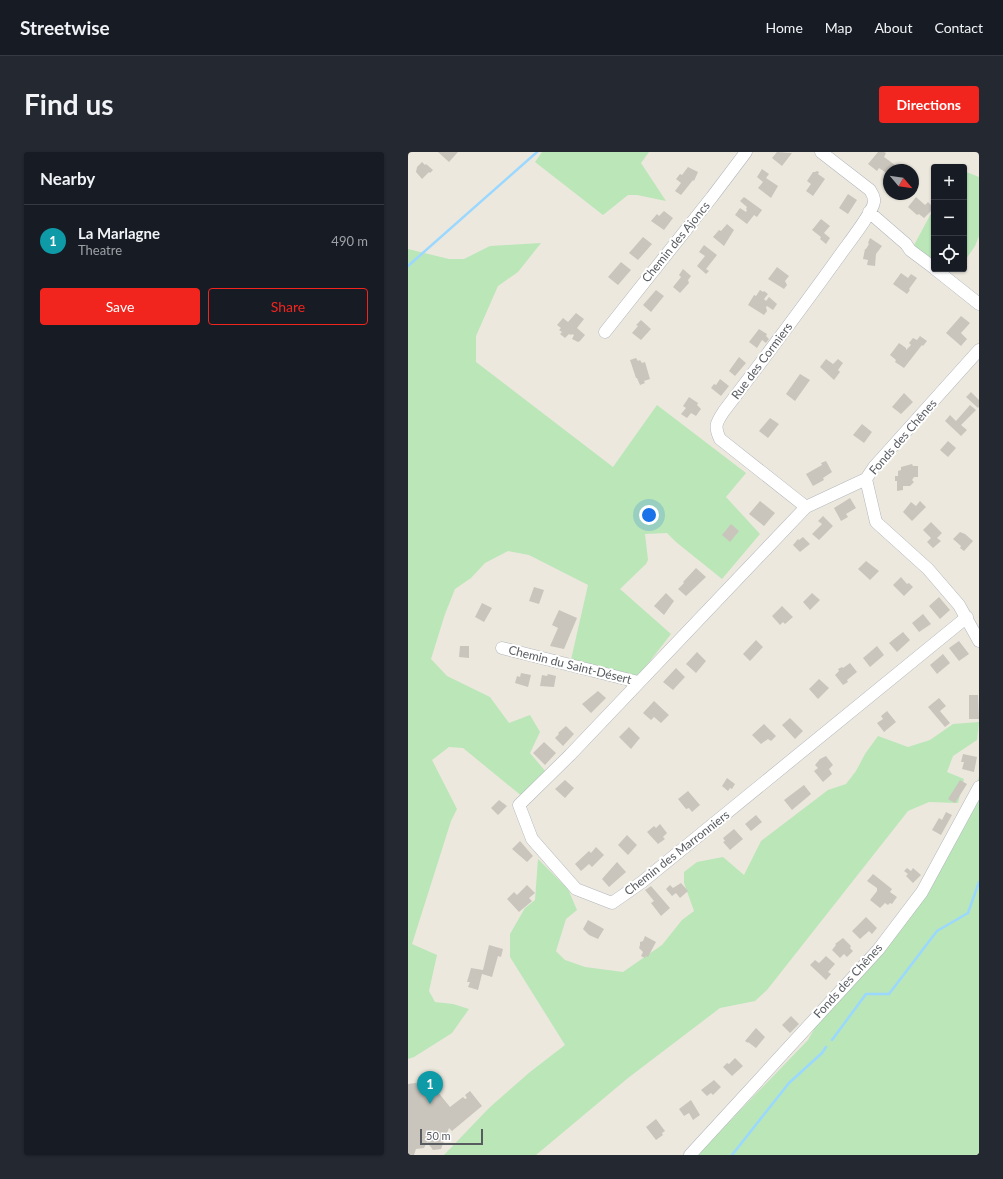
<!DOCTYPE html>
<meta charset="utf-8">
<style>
body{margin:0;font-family:Lato,sans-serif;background:#242831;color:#f1f3f6}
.controls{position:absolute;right:12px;top:12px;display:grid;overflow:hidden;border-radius:4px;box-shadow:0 1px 3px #0004}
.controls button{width:36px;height:36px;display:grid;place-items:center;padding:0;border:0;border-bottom:1px solid #363941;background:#171b24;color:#f1f3f6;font:20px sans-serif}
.compass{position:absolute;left:475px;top:12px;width:36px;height:36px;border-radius:50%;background:#171b24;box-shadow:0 1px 3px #0004;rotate:119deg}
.scale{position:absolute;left:12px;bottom:10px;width:63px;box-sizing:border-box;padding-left:4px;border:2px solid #585c61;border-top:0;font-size:11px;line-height:14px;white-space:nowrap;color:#585c61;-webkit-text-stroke:3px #fff;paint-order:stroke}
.you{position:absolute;left:241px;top:363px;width:14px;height:14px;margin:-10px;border:3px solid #fff;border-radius:50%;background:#1a73e8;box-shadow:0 0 0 6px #1a73e833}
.badge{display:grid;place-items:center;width:26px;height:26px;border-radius:50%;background:#f2251e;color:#fff;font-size:13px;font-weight:700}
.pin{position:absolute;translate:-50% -33px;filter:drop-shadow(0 1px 2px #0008)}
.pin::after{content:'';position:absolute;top:21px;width:14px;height:12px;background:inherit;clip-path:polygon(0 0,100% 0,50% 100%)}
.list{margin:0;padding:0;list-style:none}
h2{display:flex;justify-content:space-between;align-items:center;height:52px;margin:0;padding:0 16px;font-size:17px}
h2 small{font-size:13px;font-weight:400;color:#9ea1a6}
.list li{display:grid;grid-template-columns:26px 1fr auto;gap:12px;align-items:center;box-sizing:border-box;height:72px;padding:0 16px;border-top:1px solid #363941}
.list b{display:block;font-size:15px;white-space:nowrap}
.list p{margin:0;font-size:13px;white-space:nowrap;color:#9ea1a6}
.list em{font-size:13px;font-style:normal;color:#9ea1a6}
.actions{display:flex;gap:8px;padding:12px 16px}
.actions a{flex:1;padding:9px 0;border:1px solid #f2251e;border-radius:4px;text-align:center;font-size:14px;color:#f2251e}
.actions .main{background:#f2251e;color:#fff}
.icon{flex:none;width:22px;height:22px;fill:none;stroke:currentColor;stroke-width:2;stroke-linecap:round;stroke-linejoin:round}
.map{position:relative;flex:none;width:571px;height:1003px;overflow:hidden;border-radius:4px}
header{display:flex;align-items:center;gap:24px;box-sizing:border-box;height:56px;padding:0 20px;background:#171b24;border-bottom:1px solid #363941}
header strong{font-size:19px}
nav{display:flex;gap:22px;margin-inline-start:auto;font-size:14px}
.intro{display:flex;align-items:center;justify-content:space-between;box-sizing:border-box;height:96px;padding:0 24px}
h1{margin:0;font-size:28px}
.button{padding:10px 18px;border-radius:4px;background:#f2251e;color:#fff;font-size:14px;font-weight:700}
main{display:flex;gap:24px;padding:0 24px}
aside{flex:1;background:#171b24;border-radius:4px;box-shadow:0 1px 3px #0004}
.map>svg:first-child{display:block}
.green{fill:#bae6b8}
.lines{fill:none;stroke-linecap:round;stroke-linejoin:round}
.stream{stroke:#9bd8ff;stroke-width:2.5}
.building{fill:#c9c5bd}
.minor-casing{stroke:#b2b6bb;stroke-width:13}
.minor{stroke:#fff;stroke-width:12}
.labels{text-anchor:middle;stroke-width:4;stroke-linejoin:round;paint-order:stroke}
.street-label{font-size:12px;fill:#585c61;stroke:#fff}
</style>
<header>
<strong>Streetwise</strong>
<nav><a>Home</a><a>Map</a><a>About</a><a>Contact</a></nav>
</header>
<div class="intro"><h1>Find us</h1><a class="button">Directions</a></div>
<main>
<aside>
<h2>Nearby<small></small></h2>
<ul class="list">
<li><span class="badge" style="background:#0f9aa8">1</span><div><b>La Marlagne</b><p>Theatre</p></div><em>490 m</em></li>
</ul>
<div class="actions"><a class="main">Save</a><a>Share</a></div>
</aside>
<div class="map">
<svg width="571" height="1003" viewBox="0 0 571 1003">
<rect width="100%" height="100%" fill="#ece8de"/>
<path class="green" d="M134,0H241L233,11L258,49L229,43H220L195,63L127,10Z
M556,19L571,25V84L567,94L556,110Z
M526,56V113L505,95Z
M133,91L110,120L90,134L68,184V210L205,315L249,253L338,321L318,345L352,382L314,427L268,390L259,381L237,382L240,408L238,412L212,437L263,482L228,527L162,512L180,433L121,403L100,399L77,411L63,426L47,437L37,462L23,507L39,524L82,545L101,571L122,563L132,580L122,601L138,620L115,645L55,596L41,595L24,608L49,657L43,669L4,792L29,803L21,839L27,850L45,852L61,857L44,881L6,905L0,907V97L41,107H56L82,94Z
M571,570L569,588L545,604L539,620L556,627L550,651L521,650L500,659L359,838L347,849L312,856L220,926L128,1003H36L81,956L122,920L157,893L102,805V782L117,756L127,748L130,707L160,737L169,758L158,767L148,799L157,808L177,815L215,820L254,793L274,768L286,759L276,731V720L289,710L315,705L336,723L353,689L420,638L438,632L448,619L457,602L470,584L500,595L522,588L545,572Z
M571,624V1003H289L400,888L416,860L512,749L562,665Z"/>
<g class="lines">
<path class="stream" d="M0,114L129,0
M424,888L458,842H481L529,779L560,761L571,730
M324,1003L381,931L414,901L418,895"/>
</g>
<path class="building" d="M30,0H50L41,10Z
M369,0L384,1L374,14L364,6Z
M470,0H476L478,1L476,5L487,13L483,18H481L480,22L471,16L469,19L460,12Z
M14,10L17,13L18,12L25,18L22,21L21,20L14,27L8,20L9,15Z
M280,15L290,20L286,29L285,28L273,43L267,39L273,31L268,27L272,22L274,23Z
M354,17L361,22L358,26L370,34L363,46L350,36L355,30L349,25Z
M409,19L411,20L410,22L417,27L405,44L398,39L403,32L399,29L405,20H407Z
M440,42L449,48L440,62L431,56Z
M336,45L354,58L349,65L346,63L339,72L327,63L332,56L338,60L339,58L338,57L339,55L332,49Z
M508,45L517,53L520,50L526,56L516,66L511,62L509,63L500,55Z
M256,59L265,66L256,78L243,69L249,62L251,64Z
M413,67L422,74L416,81L422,86L418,92L412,87L413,85L404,78Z
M319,72L326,78L316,94L305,85L311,78L313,79Z
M235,85L244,92L230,108L221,101Z
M462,86L474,94L468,102L467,114L459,113L460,108L455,107L457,97H458L461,92L460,91Z
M296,93L309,103L298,117L301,119L298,122L289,114L297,104L291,100Z
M213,110L223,118L210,133L200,125Z
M369,115L381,124L377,129L379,133L376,137L360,127Z
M275,117L283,124L280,128L281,131L272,141L265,135L273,125L271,123Z
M493,121L500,126L503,122L509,126L501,137L502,138L499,142L485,132Z
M248,138L256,144L243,160L235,153Z
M352,138L355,140L356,139L360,142L356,147L358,149L361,145L369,152L365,158L359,154L358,155L359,159L356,163L340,153L346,143L348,144Z
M168,161L176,167L169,176L177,183L172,189L170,190L164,187L166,183L164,182L163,183L161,182L157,186L152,182L154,180L151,178L153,176L149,173L155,166L160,170Z
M553,164L562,171L553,181L559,187L553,194L538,181Z
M233,168L243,177L233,188L224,181L230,174L228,173Z
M351,177L359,182L358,184L361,187L358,191L354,188L349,196L341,190Z
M512,184L519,189L515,194L514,193L496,216L487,210L488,208L482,203L491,191L498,196V198L503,193L501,191L505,186L509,188Z
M331,205L338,211L327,224L321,219Z
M228,206L230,209L232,208L234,211L237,210L242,227L236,229L237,231L232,233L229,226H228L222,208Z
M418,207L425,212L430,207L435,211L430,218L432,220L426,228L412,215Z
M392,222L402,228L387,249L378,242Z
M312,227L321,234L313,244L303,236L306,232L308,233Z
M563,240L571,248V255L570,256L558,245Z
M496,241L505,250L493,262L484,255Z
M281,245L290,251L289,253L293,257L288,264L283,261L279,266L273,262L278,256L275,254Z
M562,253L568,258L553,273L559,278L553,284L537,269L542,263L548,269Z
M362,266L371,272L360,286L351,279Z
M454,272L464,280L456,291L445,283Z
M540,289L548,296L540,305L532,298Z
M418,309L424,320L415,326L416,328L405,334L398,322L414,313L413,311Z
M504,312L505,314H510V325H506L504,328L506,330L502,334H495V338L489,339V329H487V324H490V319L493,318V315Z
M442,346L448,356L438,362L440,365L433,369L426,356Z
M352,349L367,361L356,374L341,362Z
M512,349L518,355L504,369L495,360L503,350L508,354Z
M415,364L425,374L411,388L404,382L414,372L410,369Z
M523,370L534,381L529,386L533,389L525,396L519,390L523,386L515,378Z
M323,372L331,379L322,390L314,383Z
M552,380L557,382L565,389L556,399L552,396L553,394L545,387Z
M395,385L402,392L392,400L385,393L390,387L391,388Z
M458,409L471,419L462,428L450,417Z
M288,416L298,425L278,444L270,437L276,431L275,430Z
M493,425L499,432L501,431L505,435L496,444L485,433Z
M126,435L136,438L131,452L121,449Z
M258,441L266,449L256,463L246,454Z
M404,441L412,448L402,458L395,450Z
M531,445L542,458L532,467L521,454Z
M74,451L84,456L76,470L67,465Z
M374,454L385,465L377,472L375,470L372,473L364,464Z
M151,458L169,466L156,497L142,494L150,476L144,473Z
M515,462L523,472L511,480L504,471Z
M495,480L502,488L489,500L481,491Z
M348,488L355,495L342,509L335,502Z
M551,489L561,502L551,509L541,496Z
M52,494H61V506L51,505Z
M469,494L476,503L462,515L455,506Z
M289,500L298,509L288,521L278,512Z
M535,502L542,511L529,522L522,513Z
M442,511L449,520L439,528L440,530L435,533L427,523L431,519L430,517L434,515L435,516Z
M268,516L277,525L265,538L255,530Z
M113,521L123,523L120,535L107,531L109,524L112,525Z
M140,522L148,524L146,535L132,534L134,523L139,524Z
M411,527L421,536L410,547L401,537Z
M190,539L198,546L183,561L174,552Z
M561,543H570L571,567H561Z
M531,546L538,554L532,559L542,571L537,575L520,555Z
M246,549L261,563L253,571L246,565L243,568L235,561Z
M479,559L488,570L476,580L469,571L475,567L473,564Z
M382,566L395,579L387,587L374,573Z
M356,572L368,584L363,589L360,587L353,592L344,583Z
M158,574L166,582L155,594L147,586L151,582L150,581Z
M221,575L232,586L223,597L211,585Z
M136,590L148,601L137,613L125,601Z
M555,602L569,605L566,620L554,617L556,610H553Z
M418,604L425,613L421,617L424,622L415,630L406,619L410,616L407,613L412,607Z
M319,626L327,632L324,637L322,636L320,639L314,634Z
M157,628L166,636L157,646L147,637Z
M552,628L559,632L547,651L540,647Z
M396,633L403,642L384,658L376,648Z
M280,639L292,653L284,660L281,656L278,657L270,647Z
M91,648L99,654L90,663L83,656Z
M538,660L544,663L533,683L524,678L531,666L534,668Z
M348,663L354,670L343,679L337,672Z
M252,672L259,681L255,685L257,687L250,692L239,680L246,674L248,676Z
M326,677L335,687L322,698L315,690L317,689L315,686Z
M219,683L229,693L220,703L210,693Z
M112,689L125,704L119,710L104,697Z
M188,695L196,703L184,715L181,712L173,719L167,712L181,699L183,701Z
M209,710L218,720L201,735L194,727Z
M499,716L503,719L505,716L513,723L505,731L498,724L500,722L496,719Z
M465,722L484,737L482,740L489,745L484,752L482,751L480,753L477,751L472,756L462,748L469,739V736L459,729Z
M273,731L280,739L272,746L268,741L264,744L258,737L262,733L265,736Z
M119,733L127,741L121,746L124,749L111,760L99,747L106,740L109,743Z
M243,734L262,756L253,764L243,751L246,749L237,738Z
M458,765L469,776L464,782L461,779L452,787L444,779Z
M180,768L196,777L190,787L181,783L175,777Z
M237,784L248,790L240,805L238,804L237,806L233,804L235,800L231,796L232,793V790L235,789Z
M435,786L443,794L442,796L445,799L439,805L436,802L432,806L424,798L428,793L427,792Z
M81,793L95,797L93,805L90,804L84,825L74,822L70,838L60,835L62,830H59L63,816L75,818Z
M418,804L427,812L420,820L423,822L418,828L402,813L407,808L411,811Z
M383,864L391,872L382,881L374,873Z
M348,876L357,885L348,896L340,890V891L337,889Z
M327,906L335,914L324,924L315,915L319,911L321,912Z
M306,928L313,935L305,943L303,941L299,944L293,938Z
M21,929L42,955L55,945L57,947L59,946L57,943L62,939L74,954L44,979L41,976L33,997L25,998L19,990L16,996L8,997L6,1003H0V932Z
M283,948L292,963L285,968L281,961L276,964L271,957Z
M248,967L257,979L254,981L255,983L248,988L238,975Z"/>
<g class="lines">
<g class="minor-casing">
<path id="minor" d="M413,0L462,38C464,42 467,45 466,50C465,60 439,93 432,103C394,156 355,208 316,259C308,271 306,274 312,287L398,355L458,327L466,315L571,198
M461,60L498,92L502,98L526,116
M527,117L571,152
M197,180L304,45L338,0
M458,327L468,370L520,417L551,453L571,489
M398,355L162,603L111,653L124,687L168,737L204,751L234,730L559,465
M94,496L230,530
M282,1003L470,798L514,740L571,635"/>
</g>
<use href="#minor" class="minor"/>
</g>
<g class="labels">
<g class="street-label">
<text transform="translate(268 90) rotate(-51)" y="4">Chemin des Ajoncs</text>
<text transform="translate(354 209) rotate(-53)" y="4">Rue des Cormiers</text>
<text transform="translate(495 285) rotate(-49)" y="4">Fonds des Chênes</text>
<text transform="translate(162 513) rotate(14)" y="4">Chemin du Saint-Désert</text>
<text transform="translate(269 701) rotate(-38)" y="4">Chemin des Marronniers</text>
<text transform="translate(440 829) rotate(-48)" y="4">Fonds des Chênes</text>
</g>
</g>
</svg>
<div class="controls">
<button>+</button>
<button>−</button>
<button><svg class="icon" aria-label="locate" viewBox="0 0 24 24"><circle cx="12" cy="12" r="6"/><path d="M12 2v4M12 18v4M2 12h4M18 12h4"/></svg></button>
</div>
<svg class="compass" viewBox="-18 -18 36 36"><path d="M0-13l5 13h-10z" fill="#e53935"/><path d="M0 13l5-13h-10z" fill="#9ea1a6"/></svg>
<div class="scale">50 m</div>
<div class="you"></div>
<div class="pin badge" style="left:22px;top:952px;background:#0f9aa8">1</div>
</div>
</main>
